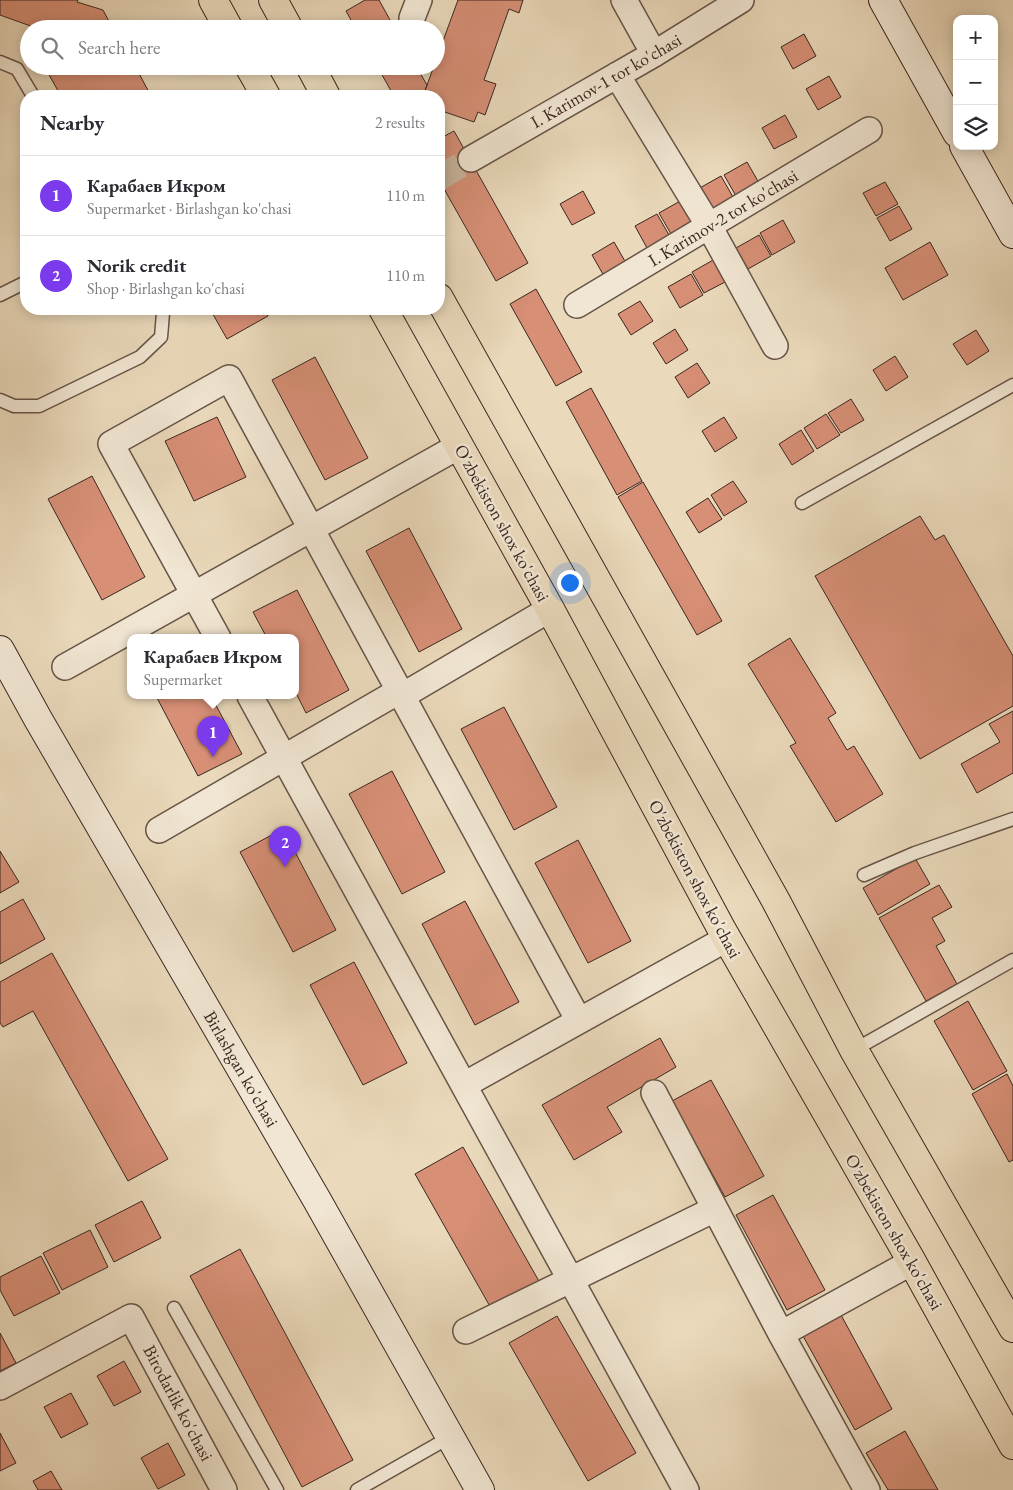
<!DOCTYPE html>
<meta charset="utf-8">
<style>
body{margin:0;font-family:"EB Garamond",serif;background:#f2f2f3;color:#2b2b33}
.controls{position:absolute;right:15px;top:15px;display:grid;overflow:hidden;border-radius:10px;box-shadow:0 2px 12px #0003}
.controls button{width:45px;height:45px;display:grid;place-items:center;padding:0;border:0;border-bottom:1px solid #e1e1e2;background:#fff;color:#2b2b33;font:25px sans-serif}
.you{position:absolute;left:569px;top:582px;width:18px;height:18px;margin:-12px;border:4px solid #fff;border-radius:50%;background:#1a73e8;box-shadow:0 0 0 8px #1a73e833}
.badge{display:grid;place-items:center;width:32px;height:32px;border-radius:50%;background:#7c3aed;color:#fff;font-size:16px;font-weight:700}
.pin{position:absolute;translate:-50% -41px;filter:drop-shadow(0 1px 2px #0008)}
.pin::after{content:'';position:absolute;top:26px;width:18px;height:15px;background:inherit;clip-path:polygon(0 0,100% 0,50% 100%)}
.popup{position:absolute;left:127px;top:634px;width:172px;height:65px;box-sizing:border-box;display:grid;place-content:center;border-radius:10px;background:#fff;filter:drop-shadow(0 1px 4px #0005);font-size:16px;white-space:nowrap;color:#7c7c81}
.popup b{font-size:19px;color:#2b2b33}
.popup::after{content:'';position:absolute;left:50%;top:100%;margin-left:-10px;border:10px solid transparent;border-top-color:#fff}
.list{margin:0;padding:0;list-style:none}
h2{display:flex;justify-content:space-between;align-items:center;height:65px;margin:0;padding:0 20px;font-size:21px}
h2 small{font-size:16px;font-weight:400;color:#7c7c81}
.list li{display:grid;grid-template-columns:32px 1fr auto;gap:15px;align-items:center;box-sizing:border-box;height:80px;padding:0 20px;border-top:1px solid #e1e1e2}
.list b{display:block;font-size:19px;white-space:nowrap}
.list p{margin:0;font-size:16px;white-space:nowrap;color:#7c7c81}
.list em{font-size:16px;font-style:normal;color:#7c7c81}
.icon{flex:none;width:28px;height:28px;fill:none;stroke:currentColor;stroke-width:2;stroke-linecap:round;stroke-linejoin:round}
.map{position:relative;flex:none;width:1013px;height:1490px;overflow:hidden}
.search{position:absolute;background:#fff;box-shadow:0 2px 12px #0003;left:20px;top:20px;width:425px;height:55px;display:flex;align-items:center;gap:12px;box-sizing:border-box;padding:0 18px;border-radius:28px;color:#7c7c81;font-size:19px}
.panel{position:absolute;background:#fff;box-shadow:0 2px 12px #0003;left:20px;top:90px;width:425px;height:225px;border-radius:20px}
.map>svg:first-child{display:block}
.building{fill:#d78f76;stroke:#3a2720}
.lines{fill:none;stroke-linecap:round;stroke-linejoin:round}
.street-tunnel{stroke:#c7b59c;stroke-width:25;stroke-dasharray:25 12;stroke-linecap:butt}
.lane-casing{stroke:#665447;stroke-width:15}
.street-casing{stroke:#665447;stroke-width:28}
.secondary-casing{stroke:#3a2720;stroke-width:30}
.primary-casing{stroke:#3a2720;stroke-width:30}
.lane{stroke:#f1e6d3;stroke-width:12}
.street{stroke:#f1e6d3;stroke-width:25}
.secondary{stroke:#f1e6d3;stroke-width:28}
.primary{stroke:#ead9bb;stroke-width:28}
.labels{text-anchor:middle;stroke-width:5;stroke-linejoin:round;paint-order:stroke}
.street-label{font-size:18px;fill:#3a2720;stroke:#f1e6d3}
</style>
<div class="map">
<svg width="1013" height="1490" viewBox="0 0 1013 1490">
<rect width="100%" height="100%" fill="#ead9bb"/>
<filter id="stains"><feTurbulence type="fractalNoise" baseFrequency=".004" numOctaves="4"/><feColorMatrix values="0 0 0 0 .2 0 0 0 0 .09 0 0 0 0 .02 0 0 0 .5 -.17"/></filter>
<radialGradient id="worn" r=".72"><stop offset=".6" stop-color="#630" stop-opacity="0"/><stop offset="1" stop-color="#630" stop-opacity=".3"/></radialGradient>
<path class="building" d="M0,0H78L77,2L103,10L113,29H39L0,15Z
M365,0H379L395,29H356L346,11Z
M458,0H523L519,13L509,9L484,80L496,84L485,115L478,112L474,122L439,110V96H423L434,66H436V60Z
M804,34L816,56L793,69L781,47Z
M44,66H135L151,96H61Z
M377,66H416L427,85L423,96H394Z
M829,76L841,97L818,110L806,89Z
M785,115L797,137L774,149L762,128Z
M454,131L528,263L496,281L439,180V139Z
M747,162L759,183L736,196L724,175Z
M721,176L733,197L710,210L698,189Z
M885,182L898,204L876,216L863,193Z
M583,191L595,213L572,225L560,204Z
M682,200L694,221L671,234L659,213Z
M899,206L912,229L890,241L877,218Z
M657,214L669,235L647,248L635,226Z
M783,220L795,242L772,255L760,233Z
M759,235L771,256L748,269L736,248Z
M614,242L626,263L604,276L592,255Z
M930,242L948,275L903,300L885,268Z
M715,259L727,281L704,293L692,272Z
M691,274L703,295L680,308L668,287Z
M536,289L582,372L556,386L510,304Z
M640,301L653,321L631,335L618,314Z
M210,309H264L268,316L227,339Z
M675,329L688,350L666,364L653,343Z
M976,330L989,351L967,365L953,344Z
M895,356L908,377L886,391L873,370Z
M315,357L368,458L325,480L272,380Z
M697,363L710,383L688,398L675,377Z
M591,388L642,481L617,495L566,402Z
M851,399L864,420L841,433L828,413Z
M826,414L840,435L817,449L804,428Z
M217,417L246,477L194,501L165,441Z
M724,417L737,438L715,452L702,431Z
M801,430L814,451L792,465L779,444Z
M92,476L145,577L102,600L48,499Z
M733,481L747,502L724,516L711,495Z
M643,482L722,621L697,635L618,497Z
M708,498L722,519L699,533L686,512Z
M920,516L935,540L944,535L1013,656V706L920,759L815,576Z
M409,528L462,629L419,652L366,551Z
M297,590L349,690L306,713L296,693V638H267L253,612Z
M790,638L836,713L828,718L847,750L854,746L883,794L836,822L790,746L796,743L748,664Z
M156,696H211L242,754L198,776Z
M504,707L557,807L514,830L461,729Z
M1013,711V773L977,793L961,764L1000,742L989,724Z
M392,771L445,872L402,894L349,794Z
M283,829L336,930L293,952L240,852Z
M578,840L631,941L588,963L535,863Z
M0,851L19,882L0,893Z
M915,858L930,884L878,915L863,888Z
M939,885L952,907L932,918L945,941L936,946L957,984L926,1001L879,918Z
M23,899L45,939L0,964V912Z
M465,901L519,1002L475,1025L422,924Z
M52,953L168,1159L128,1181L33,1011L3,1027L0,1023V982Z
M354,962L407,1063L363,1085L310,985Z
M968,1001L1007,1071L973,1090L934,1021Z
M660,1038L676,1067L607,1107L622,1132L574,1160L542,1105Z
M1007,1074L1013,1086V1160L1009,1162L972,1094Z
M711,1080L764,1176L725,1197L672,1101Z
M463,1147L540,1283L492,1310L415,1174Z
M773,1195L825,1290L787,1310L736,1215Z
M142,1201L161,1238L114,1262L95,1225Z
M90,1230L108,1267L62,1290L43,1253Z
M240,1249L353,1460L302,1487L190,1276Z
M41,1256L60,1293L14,1316L0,1290V1277Z
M841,1315L892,1409L855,1430L803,1336Z
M557,1316L636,1453L588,1481L509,1343Z
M0,1333L16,1363L0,1371Z
M124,1361L141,1392L114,1406L97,1376Z
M71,1393L88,1424L61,1438L44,1407Z
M905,1431L938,1490H888L866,1453Z
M0,1433L16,1463L0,1471Z
M168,1443L185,1475L158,1489L141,1458Z
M51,1471L62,1490H38L33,1481Z"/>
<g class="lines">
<path class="street-tunnel" d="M439,178L471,159"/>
<g class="lane-casing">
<path id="lane" d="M0,62L17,69L33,96
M0,295L26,282
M0,400L14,406H39L140,357L161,337L163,313L160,309
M802,503L1013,385
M864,875L915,853L1013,819
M854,1050L1013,960
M174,1308L277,1490
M357,1490L450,1437"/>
</g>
<g class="street-casing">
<path id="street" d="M624,0L654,54
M412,18L419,0
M617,75L709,226L775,346
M471,159L654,54L741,0
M577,305L869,130
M218,638L111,444L229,378L579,1021
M65,667L459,446
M250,696L686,1490
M402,696L550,609
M159,830L399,691
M464,1085L726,939
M654,1093L781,1334L867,1490
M466,1331L715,1209
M781,1334L901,1268L911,1260
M0,1387L131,1317L224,1490"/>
</g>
<g class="secondary-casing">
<path id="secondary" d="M883,0L957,133
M964,146L1013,234
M0,650L38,719L317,1200L480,1490"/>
</g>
<g class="primary-casing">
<path id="primary" d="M213,0L229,29
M273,0L289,29
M249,66L266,96
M310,66L326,96
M439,298L776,901L854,1050L1013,1328
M383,309L550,609L722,930L911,1260L1013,1445"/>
</g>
<use href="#lane" class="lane"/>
<use href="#street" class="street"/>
<use href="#secondary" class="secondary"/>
<use href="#primary" class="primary"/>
</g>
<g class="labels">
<g class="street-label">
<text transform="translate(606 81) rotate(-30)" y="6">I. Karimov-1 tor ko'chasi</text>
<text transform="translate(723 218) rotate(-31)" y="6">I. Karimov-2 tor ko'chasi</text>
<text transform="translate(502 523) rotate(61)" y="6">O'zbekiston shox ko'chasi</text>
<text transform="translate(695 879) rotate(62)" y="6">O'zbekiston shox ko'chasi</text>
<text transform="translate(241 1069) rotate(60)" y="6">Birlashgan ko'chasi</text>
<text transform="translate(894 1232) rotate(60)" y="6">O'zbekiston shox ko'chasi</text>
<text transform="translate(178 1403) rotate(62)" y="6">Birodarlik ko'chasi</text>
</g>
</g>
<rect width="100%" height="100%" filter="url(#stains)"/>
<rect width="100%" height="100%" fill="url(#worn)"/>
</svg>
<div class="controls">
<button>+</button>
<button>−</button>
<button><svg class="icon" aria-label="layers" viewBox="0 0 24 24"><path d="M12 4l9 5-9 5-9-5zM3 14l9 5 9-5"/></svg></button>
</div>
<div class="you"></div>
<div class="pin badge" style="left:213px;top:757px">1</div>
<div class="popup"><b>Карабаев Икром</b>Supermarket</div>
<div class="pin badge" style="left:285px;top:867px">2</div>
<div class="search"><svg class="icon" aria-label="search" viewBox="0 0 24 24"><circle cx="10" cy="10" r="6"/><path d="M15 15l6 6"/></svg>Search here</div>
<section class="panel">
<h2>Nearby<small>2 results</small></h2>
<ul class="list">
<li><span class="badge">1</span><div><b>Карабаев Икром</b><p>Supermarket · Birlashgan ko'chasi</p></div><em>110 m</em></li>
<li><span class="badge">2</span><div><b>Norik credit</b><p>Shop · Birlashgan ko'chasi</p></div><em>110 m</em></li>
</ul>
</section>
</div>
